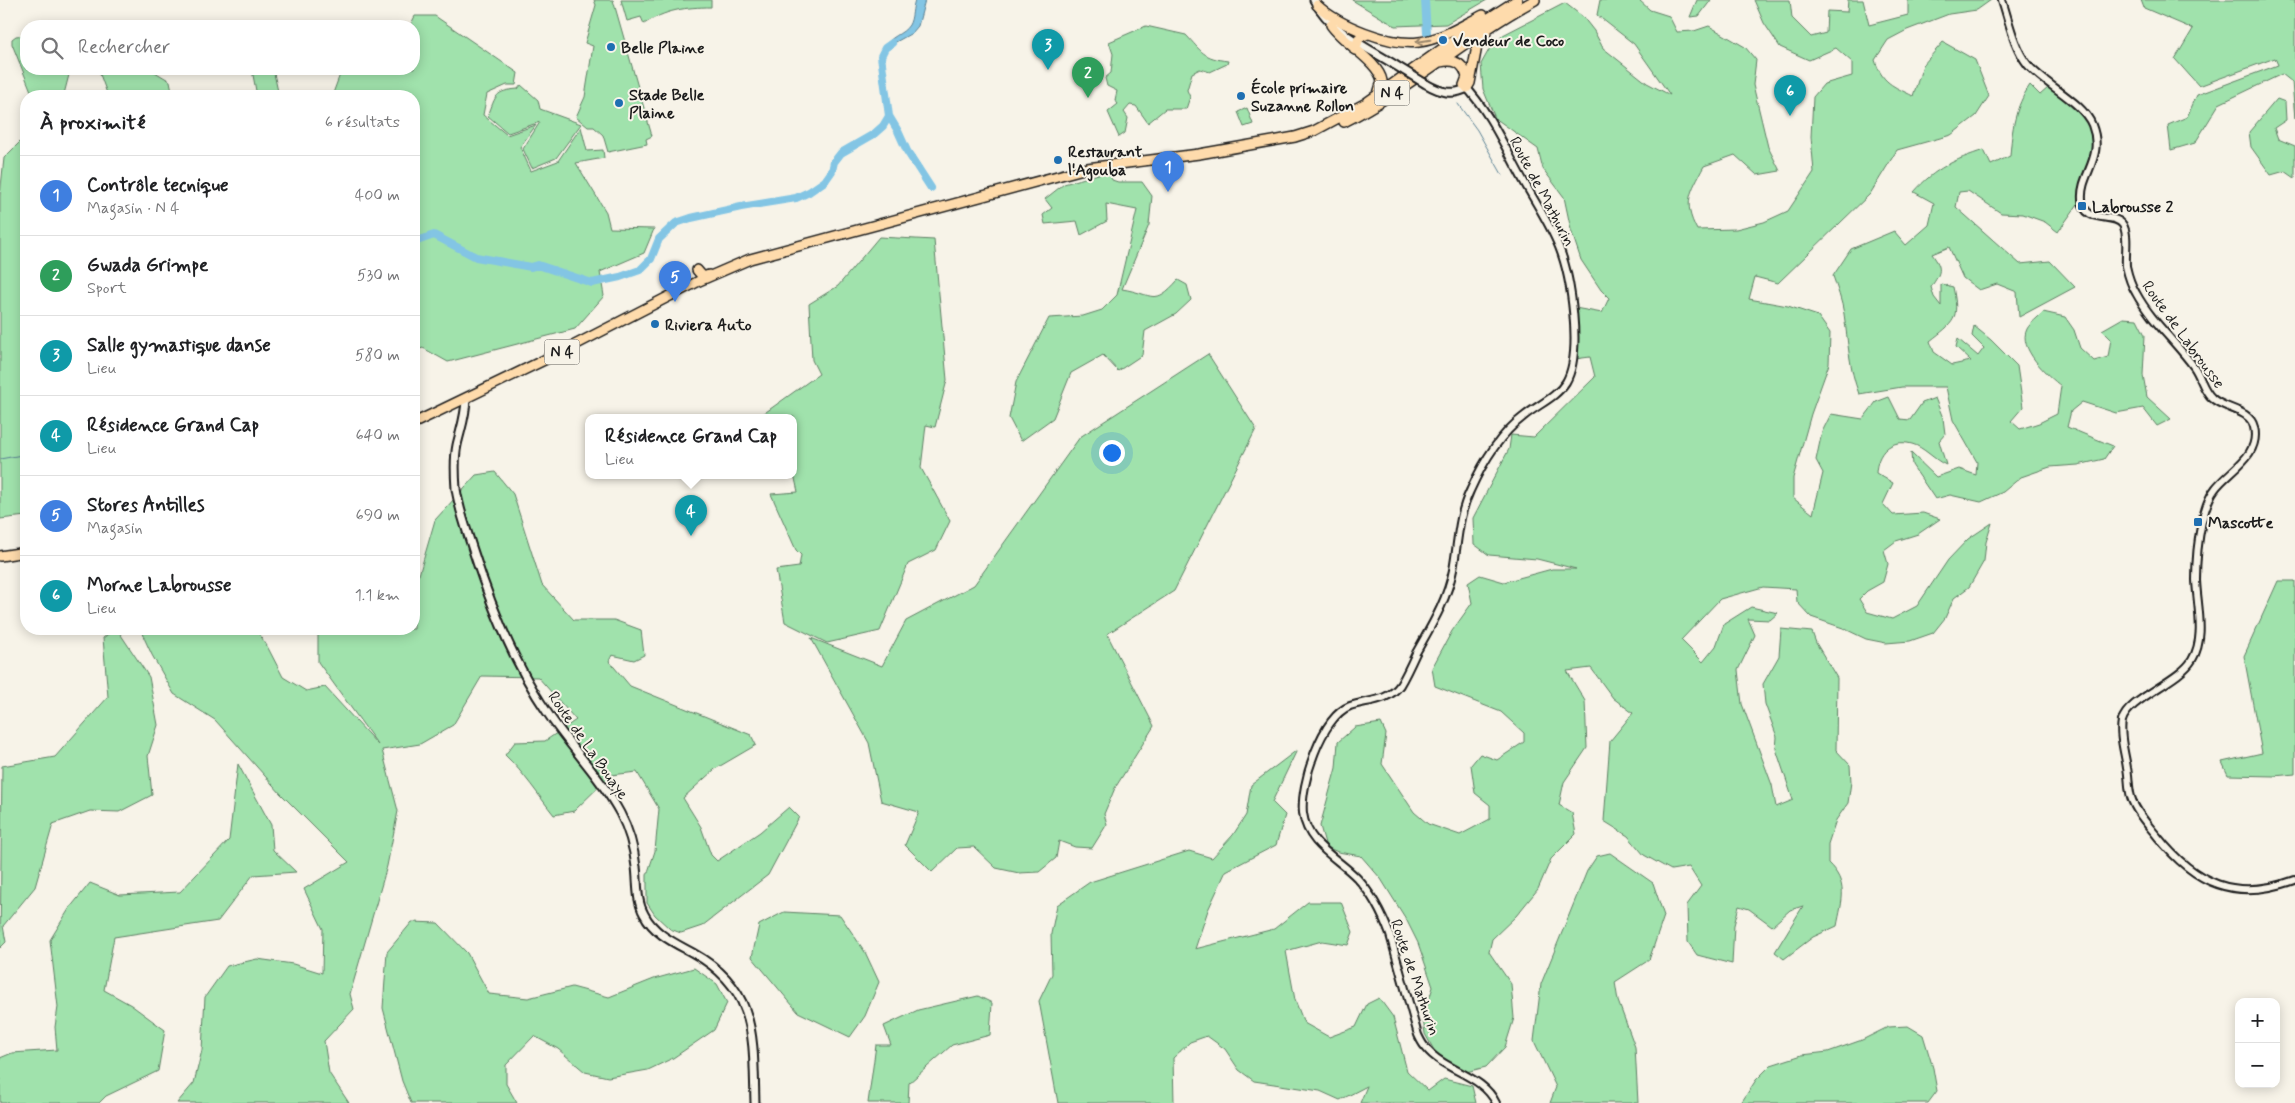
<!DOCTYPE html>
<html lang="fr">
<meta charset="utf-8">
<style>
body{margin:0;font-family:Mynerve,sans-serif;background:#f6f6f6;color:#202124}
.controls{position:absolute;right:15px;bottom:15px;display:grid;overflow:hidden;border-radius:10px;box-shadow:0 2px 12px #0003}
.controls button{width:45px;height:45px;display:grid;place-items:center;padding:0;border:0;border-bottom:1px solid #e0e0e0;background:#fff;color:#202124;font:25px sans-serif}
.you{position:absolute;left:1111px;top:452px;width:18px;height:18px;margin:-12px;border:4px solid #fff;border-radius:50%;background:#1a73e8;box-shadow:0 0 0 8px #1a73e833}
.badge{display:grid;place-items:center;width:32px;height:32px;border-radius:50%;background:#7c3aed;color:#fff;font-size:16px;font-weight:700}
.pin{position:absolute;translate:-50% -41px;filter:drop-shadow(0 1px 2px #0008)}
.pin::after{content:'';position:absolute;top:26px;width:18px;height:15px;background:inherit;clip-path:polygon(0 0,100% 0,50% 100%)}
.popup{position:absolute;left:585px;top:414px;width:212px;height:65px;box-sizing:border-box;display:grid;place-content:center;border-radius:10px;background:#fff;filter:drop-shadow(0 1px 4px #0005);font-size:16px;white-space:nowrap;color:#757577}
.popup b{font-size:19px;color:#202124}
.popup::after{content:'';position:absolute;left:50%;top:100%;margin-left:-10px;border:10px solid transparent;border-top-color:#fff}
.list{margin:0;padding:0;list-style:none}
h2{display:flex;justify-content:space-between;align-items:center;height:65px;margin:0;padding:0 20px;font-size:21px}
h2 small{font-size:16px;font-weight:400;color:#757577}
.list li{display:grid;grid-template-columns:32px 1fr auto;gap:15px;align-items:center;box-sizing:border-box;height:80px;padding:0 20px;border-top:1px solid #e0e0e0}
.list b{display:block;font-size:19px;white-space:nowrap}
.list p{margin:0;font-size:16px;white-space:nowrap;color:#757577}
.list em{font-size:16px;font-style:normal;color:#757577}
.icon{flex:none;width:28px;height:28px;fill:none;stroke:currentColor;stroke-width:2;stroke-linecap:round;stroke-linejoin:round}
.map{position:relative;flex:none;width:2295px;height:1103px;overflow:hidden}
.search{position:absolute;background:#fff;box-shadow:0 2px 12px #0003;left:20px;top:20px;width:400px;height:55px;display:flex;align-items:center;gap:12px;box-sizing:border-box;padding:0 18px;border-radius:20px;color:#757577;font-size:19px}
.panel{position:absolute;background:#fff;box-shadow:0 2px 12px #0003;left:20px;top:90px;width:400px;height:545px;border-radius:20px}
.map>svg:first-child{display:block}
.green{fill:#a0e2ac;stroke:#5e7f64}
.water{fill:#83c5e4;stroke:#5a8194}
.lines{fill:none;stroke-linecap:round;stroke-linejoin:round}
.stream{stroke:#5a8194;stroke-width:1}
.river{stroke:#83c5e4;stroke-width:8}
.tertiary-casing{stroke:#1c1c1c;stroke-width:10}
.secondary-casing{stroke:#1c1c1c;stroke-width:11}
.trunk-casing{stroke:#1c1c1c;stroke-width:12}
.tertiary{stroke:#f7f3e8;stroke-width:6}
.secondary{stroke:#f7f3e8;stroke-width:7}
.trunk{stroke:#fedbac;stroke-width:9}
.secondary-bridge-casing{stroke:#1c1c1c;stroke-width:11;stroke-linecap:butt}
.secondary-bridge{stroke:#f7f3e8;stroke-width:7}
.oneway{stroke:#98856b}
.poi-dot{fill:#1f6fb2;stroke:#f7f3e8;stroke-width:2}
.labels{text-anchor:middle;stroke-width:4;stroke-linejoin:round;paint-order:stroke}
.shield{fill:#f7f3e8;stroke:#5e5c59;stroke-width:1}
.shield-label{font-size:15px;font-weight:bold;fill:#1c1c1c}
.poi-label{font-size:16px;font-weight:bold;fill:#1c1c1c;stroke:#f7f3e8;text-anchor:start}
.street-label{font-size:16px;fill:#1c1c1c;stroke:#f7f3e8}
</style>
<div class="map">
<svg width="2295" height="1103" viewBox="0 0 2295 1103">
<rect width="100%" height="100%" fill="#f7f3e8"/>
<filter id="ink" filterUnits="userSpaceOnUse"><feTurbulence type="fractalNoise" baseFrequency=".02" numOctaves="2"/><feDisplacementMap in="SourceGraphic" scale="10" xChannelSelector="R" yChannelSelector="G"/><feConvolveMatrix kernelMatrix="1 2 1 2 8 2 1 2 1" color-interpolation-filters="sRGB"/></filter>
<g filter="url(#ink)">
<path class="green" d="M594,0H613L652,136L646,139L647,144L608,152L603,135L594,127H588L576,117L585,97L593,46L585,43L596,5Z
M621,0H711V7C686,7 665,10 644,24L641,17L627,21Z
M1352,0H1487L1446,24L1395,26Z
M1600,0H1639L1650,10L1669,16L1677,32L1694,31L1709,26L1745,47L1756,60L1753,85L1768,147L1780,171L1757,175L1735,155L1704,166C1691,191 1682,202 1697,230L1736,229L1764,222L1788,211L1814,172L1811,137L1813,97L1824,84L1852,76V62L1836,48L1809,60L1780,47L1764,23L1754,0H1790L1792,18L1811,37L1826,33L1827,11L1847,12L1848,0H1863L1869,25L1908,15V0H1991L1977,10L1949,14L1907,30L1888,40L1875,60C1882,83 1893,86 1913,96L1923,65L1943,42L1975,60L1989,96L1976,116L1951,135L1897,150L1870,194L1778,283L1755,277L1749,299L1788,306L1818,316L1830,333L1829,364L1811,414L1793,478V498L1813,514L1823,473L1816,460L1822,432L1831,414L1863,419L1876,402L1889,397L1900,419L1910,420L1922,403L1935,398L1943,418L1945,434L1939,441L1946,465C1934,460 1924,447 1912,444C1890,438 1877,453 1876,473L1893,483L1883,504L1893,515L1923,513L1940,519L1918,534L1896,541L1884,550L1888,564L1883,582L1867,591L1859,599L1867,612L1892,619L1917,606L1948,560L1968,539L1992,523L1986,542L1984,561L1969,587L1954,598L1945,618L1933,633L1910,641L1886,643L1866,639L1843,628L1811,617L1797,602L1796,589L1763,587L1720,599L1681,640L1703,662L1716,646L1724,624L1751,607L1778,613L1770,620L1748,619L1755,635L1738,670L1742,704L1772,785L1776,807L1793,800L1776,749L1777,737L1765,704L1763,684L1779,656L1781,629L1812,632L1816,643L1837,678L1836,750L1850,765L1851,782L1848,803L1836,820L1828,844V863C1849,883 1842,900 1837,926L1813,937L1784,959L1775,952L1803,906L1790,910L1772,926L1749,909L1739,906L1734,925L1732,964L1697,955L1688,942L1687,905L1701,886L1689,867L1671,870L1644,855L1628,836L1604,821L1610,741L1633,713L1613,698L1591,668L1567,671L1585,701L1587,748L1564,782L1559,805L1572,813L1576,834L1551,859L1538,889L1516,916L1492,939L1489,952L1511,984L1514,1018L1505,1047L1486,1067L1462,1073L1439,1059L1425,1034L1423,1018L1433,987L1418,943L1406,919L1381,879L1361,856L1338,852L1326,847L1320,826L1336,768L1338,742L1355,727L1381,723L1386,734L1382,764L1414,812L1428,824L1460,835L1490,819V805L1475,793L1471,765L1480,754L1497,760L1524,742V733L1501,712L1435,686L1432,668L1452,631L1472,603L1468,583L1480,575L1504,582L1552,569H1576L1537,559L1489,555L1474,544L1473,518L1509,449L1511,435L1534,437L1595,377L1590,357L1575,359V308L1602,313L1609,298L1601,290L1581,260L1571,230L1564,197L1543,169L1538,149L1495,118L1483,89L1481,64L1490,48L1503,35L1565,3L1583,17L1594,31L1603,48L1647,83L1670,95L1634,44L1597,15Z
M1697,0H1711L1699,16L1690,17Z
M2141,0H2295V119L2292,82L2282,74L2219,104L2195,143L2171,150L2168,125L2187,117L2197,95L2278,65L2275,58L2199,86L2175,59L2193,29L2144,8Z
M415,16H435L518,73L516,85H507L487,94L483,115L507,135L536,125L520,147L531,171L558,161L581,127L587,151L603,150L604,158L576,163L606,212L610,228L654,229L644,253L600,272L604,296L575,329L448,362L423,348L414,351V96H332L342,69H414V26H410Z
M1146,26L1186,35C1202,52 1203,58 1228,61L1227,64L1210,72L1200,69L1192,73L1187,90L1190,97L1186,109H1165L1148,123L1136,106L1130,105L1124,112L1128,118L1125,133L1119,137L1108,112L1118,104L1115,100L1117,91L1107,86L1105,78L1111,73L1113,54L1109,42Z
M26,35V69H83L84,70L70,71L64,94L68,96H33L12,44V39L16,36Z
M98,69H150L170,81L173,96H108Z
M273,69L279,96H257L252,70Z
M521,85L538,100L540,109L581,124L556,158L532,168L523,149L540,122L508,133L488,116C496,95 495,91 518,89Z
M2030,85L2040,95L2049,87L2084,118L2089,124L2093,147L2080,201L2058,232L2045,222L2023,214L2001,213L1968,191L1959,192L1956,207L2020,264L2050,261L2075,287L2019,317L2017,292L1997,284L1979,290L1963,278L1949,247L1932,254C1943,269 1941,272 1931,287L1934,297L1941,306V284L1953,287C1960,320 1954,322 1930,341L1934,352L1952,365L1971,361L1956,347L1958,339L1978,356L1984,348L1972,336L1974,326L1991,340L2017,366L2023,407L2011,421L2020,429L2039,423L2057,414L2061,386C2048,376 2017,348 2027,329C2030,323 2039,317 2043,312L2065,317L2074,330L2080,348L2094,361L2108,357L2111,339L2102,330L2123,318L2137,319L2145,335L2143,375L2147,397L2171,419L2157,426L2143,408L2116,413L2082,402L2071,411L2067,427L2113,446L2104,459L2078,465L2050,467L2021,477L2003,492L1981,502L1950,495L1935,499L1912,465L1911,453L1936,477L1959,469L1976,475L1977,462L1953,420L1946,387H1902L1859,394C1849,368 1848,341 1844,314C1842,301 1837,288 1833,276L1851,249L1894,231L1906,245L1929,225L1934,203L1914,192C1935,168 1954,160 1984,150L1991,165L2010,156C2012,129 2015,107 2030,85Z
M2277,99L2285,102L2286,120L2274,128L2278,139L2295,146V178L2285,171L2271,175L2251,147L2249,132Z
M1247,108L1253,124L1244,127L1238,112Z
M26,139V516L0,519V196L4,158L22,140Z
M1109,171L1112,180L1118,182H1142L1152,196L1149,225L1122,289C1154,294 1154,307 1178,280L1187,285L1191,300L1176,314L1145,331L1142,355L1118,371L1103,355L1071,373L1053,418L1021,441L1009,418L1016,382L1049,318L1083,316L1102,310L1117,295L1137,210L1106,204L1107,221L1081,235L1077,221L1045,224L1043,215L1052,208L1045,199L1064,184Z
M879,237L934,240L947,380L935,427L926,425L921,468L950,521L936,550L908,564L880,631L827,643L785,622L776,570L799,567L801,555L796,550L771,494L798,492L794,474V417H759L819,374L812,360L809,304L838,286Z
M1208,354L1256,429L1174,591L1107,634L1154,726L1115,788L1104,814L1107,824L1092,848L1075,847L1059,841L1056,858L1039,872L1019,873L996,868L974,847L957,848L932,872L905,845L919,812L881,801L869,743L811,638L882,666L906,621L974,585L1080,437Z
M495,472L513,494L542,585L574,620H614L641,630L644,655L634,660L612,655L609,661L630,686L751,735L756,745L715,769L683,798L701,827L711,855L717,861L760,832L789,807L799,817L768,875L702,926L681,933L670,929L655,915L647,903V875L655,851L659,809L637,772L611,775L574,811L554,815C538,795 524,773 505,755L515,742L545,741L576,720L538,677L482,676L453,725L420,744L382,750L398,811L387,866L350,994L354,1009L324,1041L329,1073L349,1103H177L194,1083L202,1050L205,997L227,966L257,959L293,964L322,973L323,929L304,889L349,862L281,794L215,720L174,694L152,655L140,629H256L267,646L283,677L306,691L325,687L378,745L318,662V629H414V579L419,575L435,520L476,475Z
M2278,581H2295V774L2274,776L2228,775L2222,762L2262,753L2244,656Z
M115,629H117L149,677L158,725L148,756L152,795L119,812L90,811L53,824L35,887L3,926L6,942L0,948L2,766L55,757L108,697L103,638Z
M1297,750L1272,802L1285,815L1276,845L1226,871L1208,910L1195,949L1274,929L1308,902H1341L1353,932L1348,945L1322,941L1286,951L1295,1000L1304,1023L1329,1037L1356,1027L1367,1004L1379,998L1393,1017L1407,1071L1428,1091L1444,1079L1472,1086L1476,1103H1360L1367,1086L1340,1100L1320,1091L1254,1081L1239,1070L1225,1049L1207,1036L1190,1042L1173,1058L1174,1103H1058L1039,1001L1052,974L1051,934L1057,905L1090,882L1189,851L1212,858L1233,835L1246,815L1251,785Z
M238,764L271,825L273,850L296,872L253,875L218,921L114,937L104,990L131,1005L165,1030L158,1071L106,1096L99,1103H0V1058L12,1053L57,1050L55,1027L58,1007L50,940L69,909L90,883L120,895L180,892L229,840Z
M1610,853L1653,883L1664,916L1649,960L1615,982L1618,1001L1635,1047L1638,1103H1550L1556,1087L1534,1041L1541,984L1587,871L1597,856Z
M784,912L840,915L865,952L879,982L865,1016L850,1037L798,1012L752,957L759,925Z
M412,922L438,923L467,953L489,994L528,998L572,987L609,997L654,979L694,968L717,984L727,1003L714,1030L673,1058L648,1070L608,1077L585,1072L558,1049L534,1036L506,1065V1084L517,1103H411L402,1081L383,1008L387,952Z
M978,996L992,1003L990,1035L952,1045L909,1083L908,1103H868L876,1045H891L884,1026L918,1010Z
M1908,1026L1923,1035L1933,1068L1937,1091L1928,1103H1741L1756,1080L1771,1065L1802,1055L1828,1052L1862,1040L1888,1027Z"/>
<path class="water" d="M915,0H925L918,26L912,33L885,48C889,36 903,35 909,25C913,18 912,8 915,0Z"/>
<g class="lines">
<path class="stream" d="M1458,104L1477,130L1503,176
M0,459L22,455L26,456"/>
<path class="river" d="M1425,0L1427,33
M889,116L898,131L907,151L931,188
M414,242L434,235L476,257L531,267L538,265L592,283L620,277L640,270L651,259L659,239L676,223L691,218L741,207L796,198L809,192L825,181L832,171L834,162L841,153L874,134L883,126L889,116L881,56L885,48L892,43"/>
<g class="tertiary-casing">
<path id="tertiary" d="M2002,0C2009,21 2014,48 2028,65C2045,85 2083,102 2092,125C2105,158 2080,174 2082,199C2084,226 2114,211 2123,225C2129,235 2125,254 2126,266C2128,275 2131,285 2136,293C2151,321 2176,342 2194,367C2201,377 2203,390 2212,398C2223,409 2250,409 2254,427C2261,456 2229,470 2215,489C2208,498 2205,510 2202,521C2198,540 2196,560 2196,580C2197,606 2206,637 2192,660C2179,682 2127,699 2122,721C2119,736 2125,753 2127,768C2129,777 2128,787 2131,797C2135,811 2148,825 2157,836C2195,884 2235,902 2295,880
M1464,85C1490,112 1505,148 1523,180C1535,202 1550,224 1559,247C1571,277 1583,353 1566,382C1556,398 1537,405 1523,417C1499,435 1482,464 1470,491C1458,516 1458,543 1453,570C1447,601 1431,626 1416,653C1411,664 1406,675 1400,685C1388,702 1368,700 1350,706C1321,717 1300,785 1303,813C1307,845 1338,858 1357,878C1371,893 1383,916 1390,935L1418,1035C1420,1039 1422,1044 1426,1048C1444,1071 1483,1075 1496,1103"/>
</g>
<g class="secondary-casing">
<path id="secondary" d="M1314,0C1331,32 1365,46 1395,65
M1426,84C1440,92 1453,96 1467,88
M466,398C466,415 461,428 457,445C454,459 455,475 456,489C459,509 466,528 472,547C490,604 513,662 547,712C570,747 600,776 620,813C629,830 634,848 636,867C638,882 636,900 644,914C654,934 675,943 693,953C758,989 753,1038 755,1103"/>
</g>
<g class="trunk-casing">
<path id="trunk" d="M1317,5C1338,25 1390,46 1419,42C1442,39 1463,25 1483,15
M1331,25C1343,43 1379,62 1382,81L1378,94
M1355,50L1359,38L1368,34
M1440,62C1454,59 1463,62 1467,77L1464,85
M1467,88L1470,83L1478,41L1486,33
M1344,122C1411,88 1468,36 1535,0
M697,270L703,277L709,275
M414,423L567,349L699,281L750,259L1087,168L1199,154L1295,137L1314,131L1366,103L1459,37L1517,0
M0,556L26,552"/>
</g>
<use href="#tertiary" class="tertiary"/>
<use href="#secondary" class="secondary"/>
<use href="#trunk" class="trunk"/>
<g class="secondary-bridge-casing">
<path id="secondary-bridge" d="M1395,65L1426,84"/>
</g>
<use href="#secondary-bridge" class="secondary-bridge"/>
</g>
<defs><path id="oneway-shaft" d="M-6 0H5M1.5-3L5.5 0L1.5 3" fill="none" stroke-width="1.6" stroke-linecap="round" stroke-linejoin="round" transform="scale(1.25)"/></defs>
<use class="oneway" href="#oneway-shaft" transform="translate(1423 41) rotate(170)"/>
</g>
<g class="poi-dot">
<circle cx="1443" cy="40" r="5"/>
<circle cx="611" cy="47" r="5"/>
<circle cx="1241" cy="96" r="5"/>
<circle cx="619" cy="103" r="5"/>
<circle cx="1058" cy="160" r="5"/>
<rect x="2077" y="201" width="10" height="10" rx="2.5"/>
<circle cx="655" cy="324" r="5"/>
<rect x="2193" y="517" width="10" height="10" rx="2.5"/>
</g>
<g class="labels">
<g class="shield">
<rect x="1374.5" y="80.5" width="35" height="25" rx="4"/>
<rect x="544.5" y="339.5" width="35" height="25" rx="4"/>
</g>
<g class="shield-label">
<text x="1392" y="98">N 4</text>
<text x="562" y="357">N 4</text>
</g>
<g class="poi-label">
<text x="1453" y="46">Vendeur de Coco</text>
<text x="621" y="53">Belle Plaine</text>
<text x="1251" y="93">École primaire<tspan x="1251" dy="18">Suzanne Rollon</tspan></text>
<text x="629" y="100">Stade Belle<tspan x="629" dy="18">Plaine</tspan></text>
<text x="1068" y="157">Restaurant<tspan x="1068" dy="18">l'Agouba</tspan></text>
<text x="2092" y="212">Labrousse 2</text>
<text x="665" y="330">Riviera Auto</text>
<text x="2208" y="528">Mascotte</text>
</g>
<g class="street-label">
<text transform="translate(1543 191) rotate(62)" y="6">Route de Mathurin</text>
<text transform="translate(2184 334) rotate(54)" y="6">Route de Labrousse</text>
<text transform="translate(589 745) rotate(55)" y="6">Route de La Bouaye</text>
<text transform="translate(1416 977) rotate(71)" y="6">Route de Mathurin</text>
</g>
</g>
</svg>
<div class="controls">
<button>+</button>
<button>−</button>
</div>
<div class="you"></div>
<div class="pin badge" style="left:1168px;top:192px;background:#3f7fe0">1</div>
<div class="pin badge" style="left:1088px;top:98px;background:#2e9e5b">2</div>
<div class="pin badge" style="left:1048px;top:70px;background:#0f9aa8">3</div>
<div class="pin badge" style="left:691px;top:536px;background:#0f9aa8">4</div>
<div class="popup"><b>Résidence Grand Cap</b>Lieu</div>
<div class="pin badge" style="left:675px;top:302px;background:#3f7fe0">5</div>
<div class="pin badge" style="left:1790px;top:116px;background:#0f9aa8">6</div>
<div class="search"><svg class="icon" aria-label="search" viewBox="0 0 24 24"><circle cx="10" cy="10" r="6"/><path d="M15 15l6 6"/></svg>Rechercher</div>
<section class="panel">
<h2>À proximité<small>6 résultats</small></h2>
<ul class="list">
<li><span class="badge" style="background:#3f7fe0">1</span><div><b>Contrôle tecnique</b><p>Magasin · N 4</p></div><em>400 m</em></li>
<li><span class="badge" style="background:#2e9e5b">2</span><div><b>Gwada Grimpe</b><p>Sport</p></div><em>530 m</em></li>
<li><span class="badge" style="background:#0f9aa8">3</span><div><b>Salle gymastique danse</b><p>Lieu</p></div><em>580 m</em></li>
<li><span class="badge" style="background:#0f9aa8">4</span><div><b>Résidence Grand Cap</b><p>Lieu</p></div><em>640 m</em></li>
<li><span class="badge" style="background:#3f7fe0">5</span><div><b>Stores Antilles</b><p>Magasin</p></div><em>690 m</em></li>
<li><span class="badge" style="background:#0f9aa8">6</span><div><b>Morne Labrousse</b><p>Lieu</p></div><em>1.1 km</em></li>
</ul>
</section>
</div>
